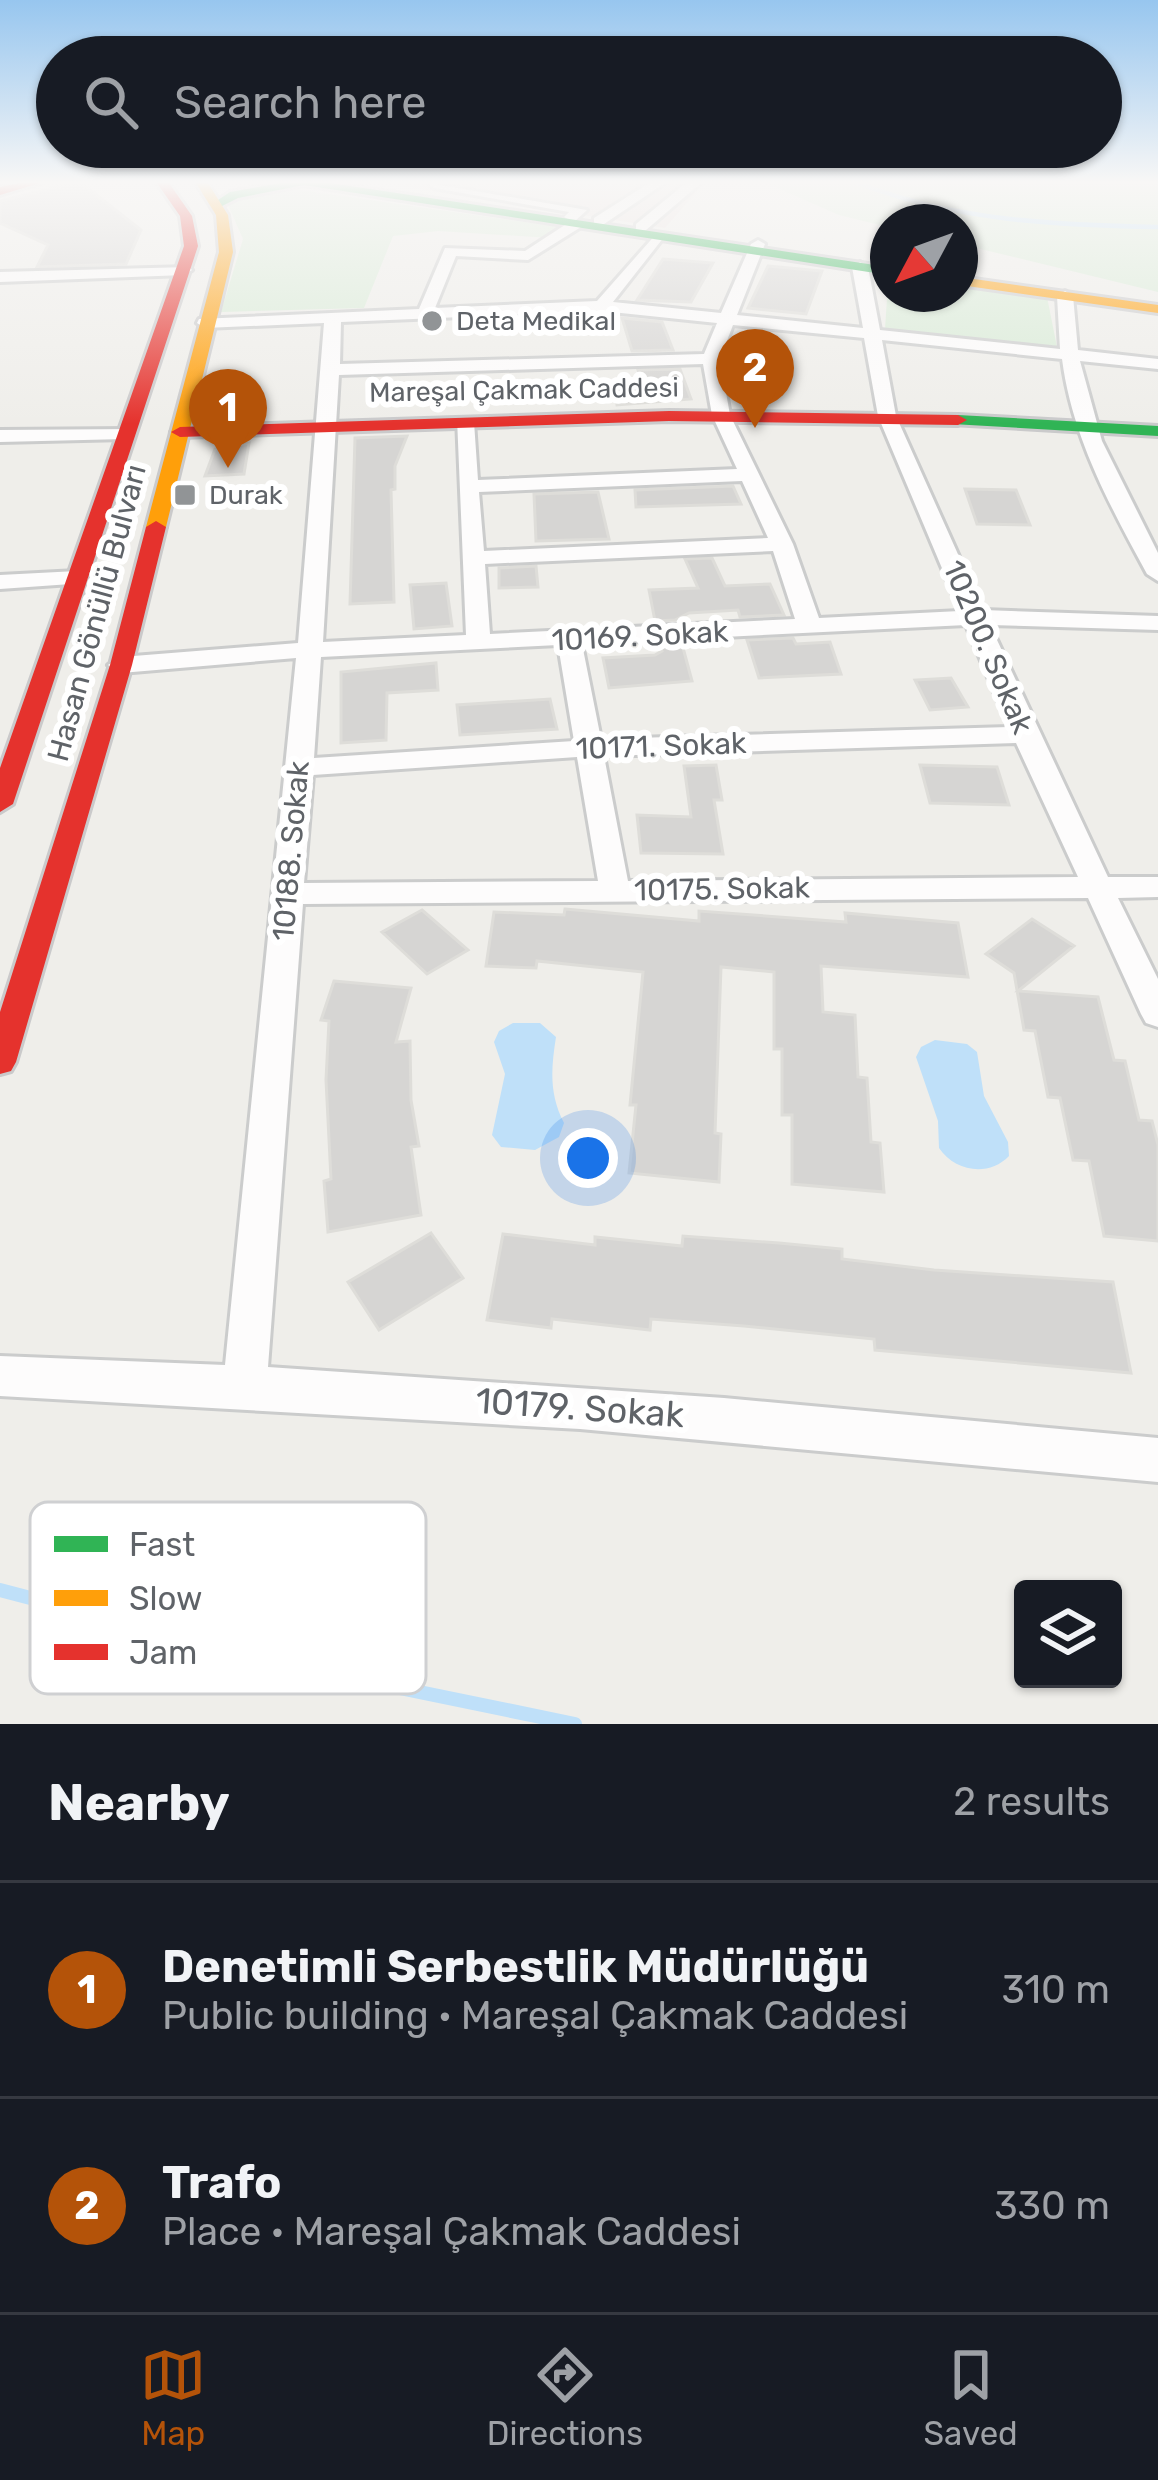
<!DOCTYPE html>
<meta charset="utf-8">
<style>
body{margin:0;font-family:Rubik,sans-serif;background:#20242c;color:#f1f3f6}
.controls{position:absolute;right:36px;bottom:36px;display:grid;overflow:hidden;border-radius:12px;box-shadow:0 3px 9px #0004}
.controls button{width:108px;height:108px;display:grid;place-items:center;padding:0;border:0;border-bottom:3px solid #363941;background:#171b24;color:#f1f3f6;font:60px sans-serif}
.compass{position:absolute;left:870px;top:204px;width:108px;height:108px;border-radius:50%;background:#171b24;box-shadow:0 3px 9px #0004;rotate:229deg}
.you{position:absolute;left:588px;top:1158px;width:42px;height:42px;margin:-30px;border:9px solid #fff;border-radius:50%;background:#1a73e8;box-shadow:0 0 0 18px #1a73e833}
.badge{display:grid;place-items:center;width:78px;height:78px;border-radius:50%;background:#b45309;color:#fff;font-size:39px;font-weight:700}
.pin{position:absolute;translate:-50% -99px;filter:drop-shadow(0 3px 6px #0008)}
.pin::after{content:'';position:absolute;top:63px;width:42px;height:36px;background:inherit;clip-path:polygon(0 0,100% 0,50% 100%)}
.list{margin:0;padding:0;list-style:none}
h2{display:flex;justify-content:space-between;align-items:center;height:156px;margin:0;padding:0 48px;font-size:51px}
h2 small{font-size:39px;font-weight:400;color:#9ea1a6}
.list li{display:grid;grid-template-columns:78px 1fr auto;gap:36px;align-items:center;box-sizing:border-box;height:216px;padding:0 48px;border-top:3px solid #363941}
.list b{display:block;font-size:45px;white-space:nowrap}
.list p{margin:0;font-size:39px;white-space:nowrap;color:#9ea1a6}
.list em{font-size:39px;font-style:normal;color:#9ea1a6}
.icon{flex:none;width:66px;height:66px;fill:none;stroke:currentColor;stroke-width:2;stroke-linecap:round;stroke-linejoin:round}
.map{position:relative;flex:none;width:1158px;height:1724px;overflow:hidden}
.search{position:absolute;background:#171b24;box-shadow:0 3px 9px #0004;left:36px;right:36px;top:36px;height:132px;display:flex;align-items:center;gap:30px;box-sizing:border-box;padding:0 42px;border-radius:66px;color:#9ea1a6;font-size:45px}
.sheet{height:588px;background:#171b24}
nav{display:flex;justify-content:space-around;align-items:center;box-sizing:border-box;height:168px;border-top:3px solid #363941;background:#171b24;font-size:33px;color:#9ea1a6}
nav a{display:grid;justify-items:center;gap:6px}
nav .on{color:#b45309}
.map>svg:first-child{display:block}
.medical{fill:#eae0de}
.green{fill:#d8ebd6}
.water{fill:#bfe0f9}
.lines{fill:none;stroke-linecap:round;stroke-linejoin:round}
.stream-far1{stroke:#bfe0f9;stroke-width:4.5}
.stream{stroke:#bfe0f9;stroke-width:14}
.building{fill:#d6d5d3;stroke:#deddd9;stroke-width:3}
.street-casing{stroke:#cbcccc;stroke-width:6}
.fast-casing{stroke:#cacacb;stroke-width:6}
.slow-casing{stroke:#cacacb;stroke-width:6}
.jam-casing{stroke:#cacacb;stroke-width:6}
.street{fill:#fdfcfc;fill-rule:evenodd}
.fast{fill:#30b455;fill-rule:evenodd}
.slow{fill:#ff9f0a;fill-rule:evenodd}
.jam{fill:#e5322d;fill-rule:evenodd}
.poi-dot{fill:#919496;stroke:#fff;stroke-width:4.5}
.labels{text-anchor:middle;stroke-width:12;stroke-linejoin:round;paint-order:stroke}
.far-poi-label{font-size:27px;fill:#5f6368;stroke:#fff;text-anchor:start}
.far-street-label{font-size:27px;fill:#5f6368;stroke:#fff}
.street-label{font-size:30px;fill:#5f6368;stroke:#fff}
.near-street-label{font-size:36px;fill:#5f6368;stroke:#fff}
.key{fill:#fff;stroke:#cfd0d2;stroke-width:3}
.key-label{font-size:33px;fill:#5f6368}
</style>
<div class="map">
<svg width="1158" height="1724" viewBox="0 0 1158 1724">
<rect width="100%" height="100%" fill="#efeeea"/>
<path class="medical" d="M383,183H704L665,228Z"/>
<path class="green" d="M766,183H1158V292L960,244V222H888V227L839,215Z
M279,187L566,228L551,238L438,231L393,236L364,308L221,312L243,239L225,198Z
M888,283V294H960V285L1047,297L1057,347L885,329Z"/>
<path class="water" d="M513,1023H540L556,1037C551,1069 549,1094 564,1123L559,1137L535,1150L501,1147L492,1135L505,1074L494,1042L499,1031Z
M935,1040L967,1044L977,1052L984,1096L1008,1142L1009,1156C989,1177 955,1172 939,1148L938,1121L916,1057L921,1047Z"/>
<g class="lines">
<path class="stream-far1" d="M858,183C956,221 1055,225 1158,227"/>
<path class="stream" d="M0,1590L278,1663L575,1724"/>
</g>
<path class="building" d="M69,184L84,185L141,230L126,264L37,267L48,245L0,223V201Z
M663,259L713,263L691,302L637,300Z
M768,266L822,271L806,314L748,308Z
M622,318L662,322L673,350L632,351Z
M680,369L691,399L617,405L614,387H644L638,370Z
M407,436L395,466V489L391,490L394,602L350,604L355,438Z
M249,443L244,474L205,476L215,449Z
M733,486L741,504L636,507L635,490Z
M965,489L1016,490L1030,525L977,524Z
M598,492L609,539L536,541L534,494Z
M712,558L725,586L770,584L784,615L740,617L738,610L689,613L675,620L655,621L649,590L698,588L685,559Z
M536,566L538,587L499,588V568Z
M446,583L452,626L414,629L410,585Z
M793,638L796,644L830,642L841,674L759,678L747,640Z
M682,644L692,681L609,688L603,658L655,655L662,651L660,645Z
M436,663L438,690L387,693L386,740L341,743V672Z
M951,678L968,707L930,710L915,680Z
M550,699L557,729L460,735L457,705Z
M716,765L722,800H714L723,854L641,853L637,815L691,817L684,766Z
M920,765L997,767L1009,805L930,803Z
M565,909L699,921V911L846,922L845,913L958,923L968,977L821,966L823,1012L855,1015L858,1077L867,1078L871,1142L880,1143L884,1192L792,1184V1115H782V1049H774V972L721,967L715,1133L721,1134L719,1182L629,1173L636,1105H630L643,972L537,961L536,968L486,966L494,912L564,915Z
M422,910L468,950L427,974L382,932Z
M1032,919L1074,946L1018,991L1098,997L1114,1060L1125,1061L1139,1120L1152,1121L1158,1145V1241L1104,1236L1089,1161L1073,1160L1060,1098L1048,1097L1035,1031L1024,1030L1014,973L986,954Z
M334,981L411,988L396,1042L410,1041L411,1100L419,1146L411,1147L421,1215L328,1232L324,1181L331,1179L326,1080L329,1021L321,1020Z
M431,1233L463,1278L379,1330L348,1282Z
M503,1234L595,1245V1237L682,1246L683,1236L779,1243L842,1249V1259L934,1270L1113,1282L1131,1373L875,1350L874,1339L744,1326L651,1319L650,1330L552,1319L551,1328L487,1320Z"/>
<g class="lines">
<g class="street-casing">
<path id="street" d="M428,183L587,210L576,220L581,227L528,260L456,256L435,308L597,301L657,233L664,237L613,302L721,313L751,244L758,240L765,244L737,315L863,328L852,267L860,262L868,267L880,330L1060,349L1057,296L1065,291L1073,296L1078,350L1158,359V369L1080,361L1102,441L1158,553V581L1147,574C1110,506 1072,437 1062,359L882,340L896,416L983,610L1158,616V630L990,625L1108,877H1158V897L1118,898L1158,979V1027L1146,1023L1141,1014L1088,898L303,904L268,1367L724,1398L1158,1438V1482L580,1429L0,1396V1356L225,1365L296,658L121,673L108,665L121,657L298,643L324,323L205,328L197,323L199,319L419,309L445,248L525,251L571,221L564,217L569,212L434,188ZM602,311L717,323L704,354L340,364L341,322ZM733,325L864,338L878,416L960,611L819,618L793,544L730,415L720,359ZM703,364L712,415L737,469L478,480L474,422L457,418L466,635L323,642L339,375ZM742,481L768,538L484,551L479,492ZM773,551L795,619L490,634L485,564ZM966,625L1009,727L601,739L582,644ZM558,645L574,741L314,758L321,657ZM1016,743L1078,877L628,881L604,756ZM577,757L598,881L304,883L313,775Z
M649,183H665L604,224H594V218Z
M686,183H701L646,230H636V224Z
M189,267L192,270L184,275L0,282V272Z
M132,429V437L125,439L0,442V430Z
M77,571L88,578L85,583L0,589V575Z"/>
</g>
<g class="fast-casing">
<path id="fast" d="M281,183H330L888,267V275L304,185L238,198L218,208L212,204L230,192Z
M958,415L1158,426V436L952,424V416Z"/>
</g>
<g class="slow-casing">
<path id="slow" d="M196,183H208L228,215L233,252L166,527L156,533L146,527L219,252L216,215Z
M960,277L1158,305V313L960,285Z"/>
</g>
<g class="jam-casing">
<path id="jam" d="M20,183H40L0,195V187Z
M157,183H169L192,216L198,246L13,804L0,812V768L184,246L180,216Z
M669,411L958,415L967,420L958,425L669,421L180,437L171,432L180,427Z
M156,521L166,527L132,665L16,1062L11,1071L0,1074V1012L110,665L146,527Z"/>
</g>
<use href="#street" class="street"/>
<use href="#fast" class="fast"/>
<use href="#slow" class="slow"/>
<use href="#jam" class="jam"/>
</g>
<linearGradient id="sky" x2="0" y2="1"><stop stop-color="#97c6ef"/><stop offset="0.43" stop-color="#f8f7f6"/><stop offset="1" stop-color="#f8f7f6" stop-opacity="0"/></linearGradient>
<rect width="1158" height="424" fill="url(#sky)"/>
<g class="poi-dot">
<circle cx="432" cy="321" r="12"/>
<rect x="173" y="483" width="24" height="24" rx="6"/>
</g>
<g class="labels">
<g class="far-poi-label">
<text x="456" y="330">Deta Medikal</text>
<text x="209" y="504">Durak</text>
</g>
<g class="far-street-label">
<text transform="translate(524 390) rotate(-1)" y="9">Mareşal Çakmak Caddesi</text>
</g>
<g class="street-label">
<text transform="translate(97 613) rotate(-75)" y="10">Hasan Gönüllü Bulvarı</text>
<text transform="translate(640 636) rotate(-3)" y="10">10169. Sokak</text>
<text transform="translate(988 647) rotate(67)" y="10">10200. Sokak</text>
<text transform="translate(661 746) rotate(-2)" y="10">10171. Sokak</text>
<text transform="translate(291 851) rotate(-85)" y="10">10188. Sokak</text>
<text transform="translate(722 889) rotate(-1)" y="10">10175. Sokak</text>
</g>
<g class="near-street-label">
<text transform="translate(580 1407) rotate(4)" y="13">10179. Sokak</text>
</g>
</g>
<rect x="30" y="1502" width="396" height="192" rx="18" class="key"/>
<rect x="54" y="1536" width="54" height="16" fill="#30b455"/>
<rect x="54" y="1590" width="54" height="16" fill="#ff9f0a"/>
<rect x="54" y="1644" width="54" height="16" fill="#e5322d"/>
<g class="key-label">
<text x="129" y="1556">Fast</text>
<text x="129" y="1610">Slow</text>
<text x="129" y="1664">Jam</text>
</g>
</svg>
<div class="controls">
<button><svg class="icon" aria-label="layers" viewBox="0 0 24 24"><path d="M12 4l9 5-9 5-9-5zM3 14l9 5 9-5"/></svg></button>
</div>
<svg class="compass" viewBox="-18 -18 36 36"><path d="M0-13l5 13h-10z" fill="#e53935"/><path d="M0 13l5-13h-10z" fill="#9ea1a6"/></svg>
<div class="you"></div>
<div class="pin badge" style="left:228px;top:468px">1</div>
<div class="pin badge" style="left:755px;top:428px">2</div>
<div class="search"><svg class="icon" aria-label="search" viewBox="0 0 24 24"><circle cx="10" cy="10" r="6"/><path d="M15 15l6 6"/></svg>Search here</div>
</div>
<section class="sheet">
<h2>Nearby<small>2 results</small></h2>
<ul class="list">
<li><span class="badge">1</span><div><b>Denetimli Serbestlik Müdürlüğü</b><p>Public building · Mareşal Çakmak Caddesi</p></div><em>310 m</em></li>
<li><span class="badge">2</span><div><b>Trafo</b><p>Place · Mareşal Çakmak Caddesi</p></div><em>330 m</em></li>
</ul>
</section>
<nav>
<a class="on"><svg class="icon" aria-label="map" viewBox="0 0 24 24"><path d="M3 6l6-2 6 2 6-2v14l-6 2-6-2-6 2zM9 4v14M15 6v14"/></svg>Map</a>
<a><svg class="icon" aria-label="directions" viewBox="0 0 24 24"><path d="M12 3l9 9-9 9-9-9zM9 14v-3h6M13 9l2 2-2 2"/></svg>Directions</a>
<a><svg class="icon" aria-label="saved" viewBox="0 0 24 24"><path d="M7 4h10v16l-5-4-5 4z"/></svg>Saved</a>
</nav>
